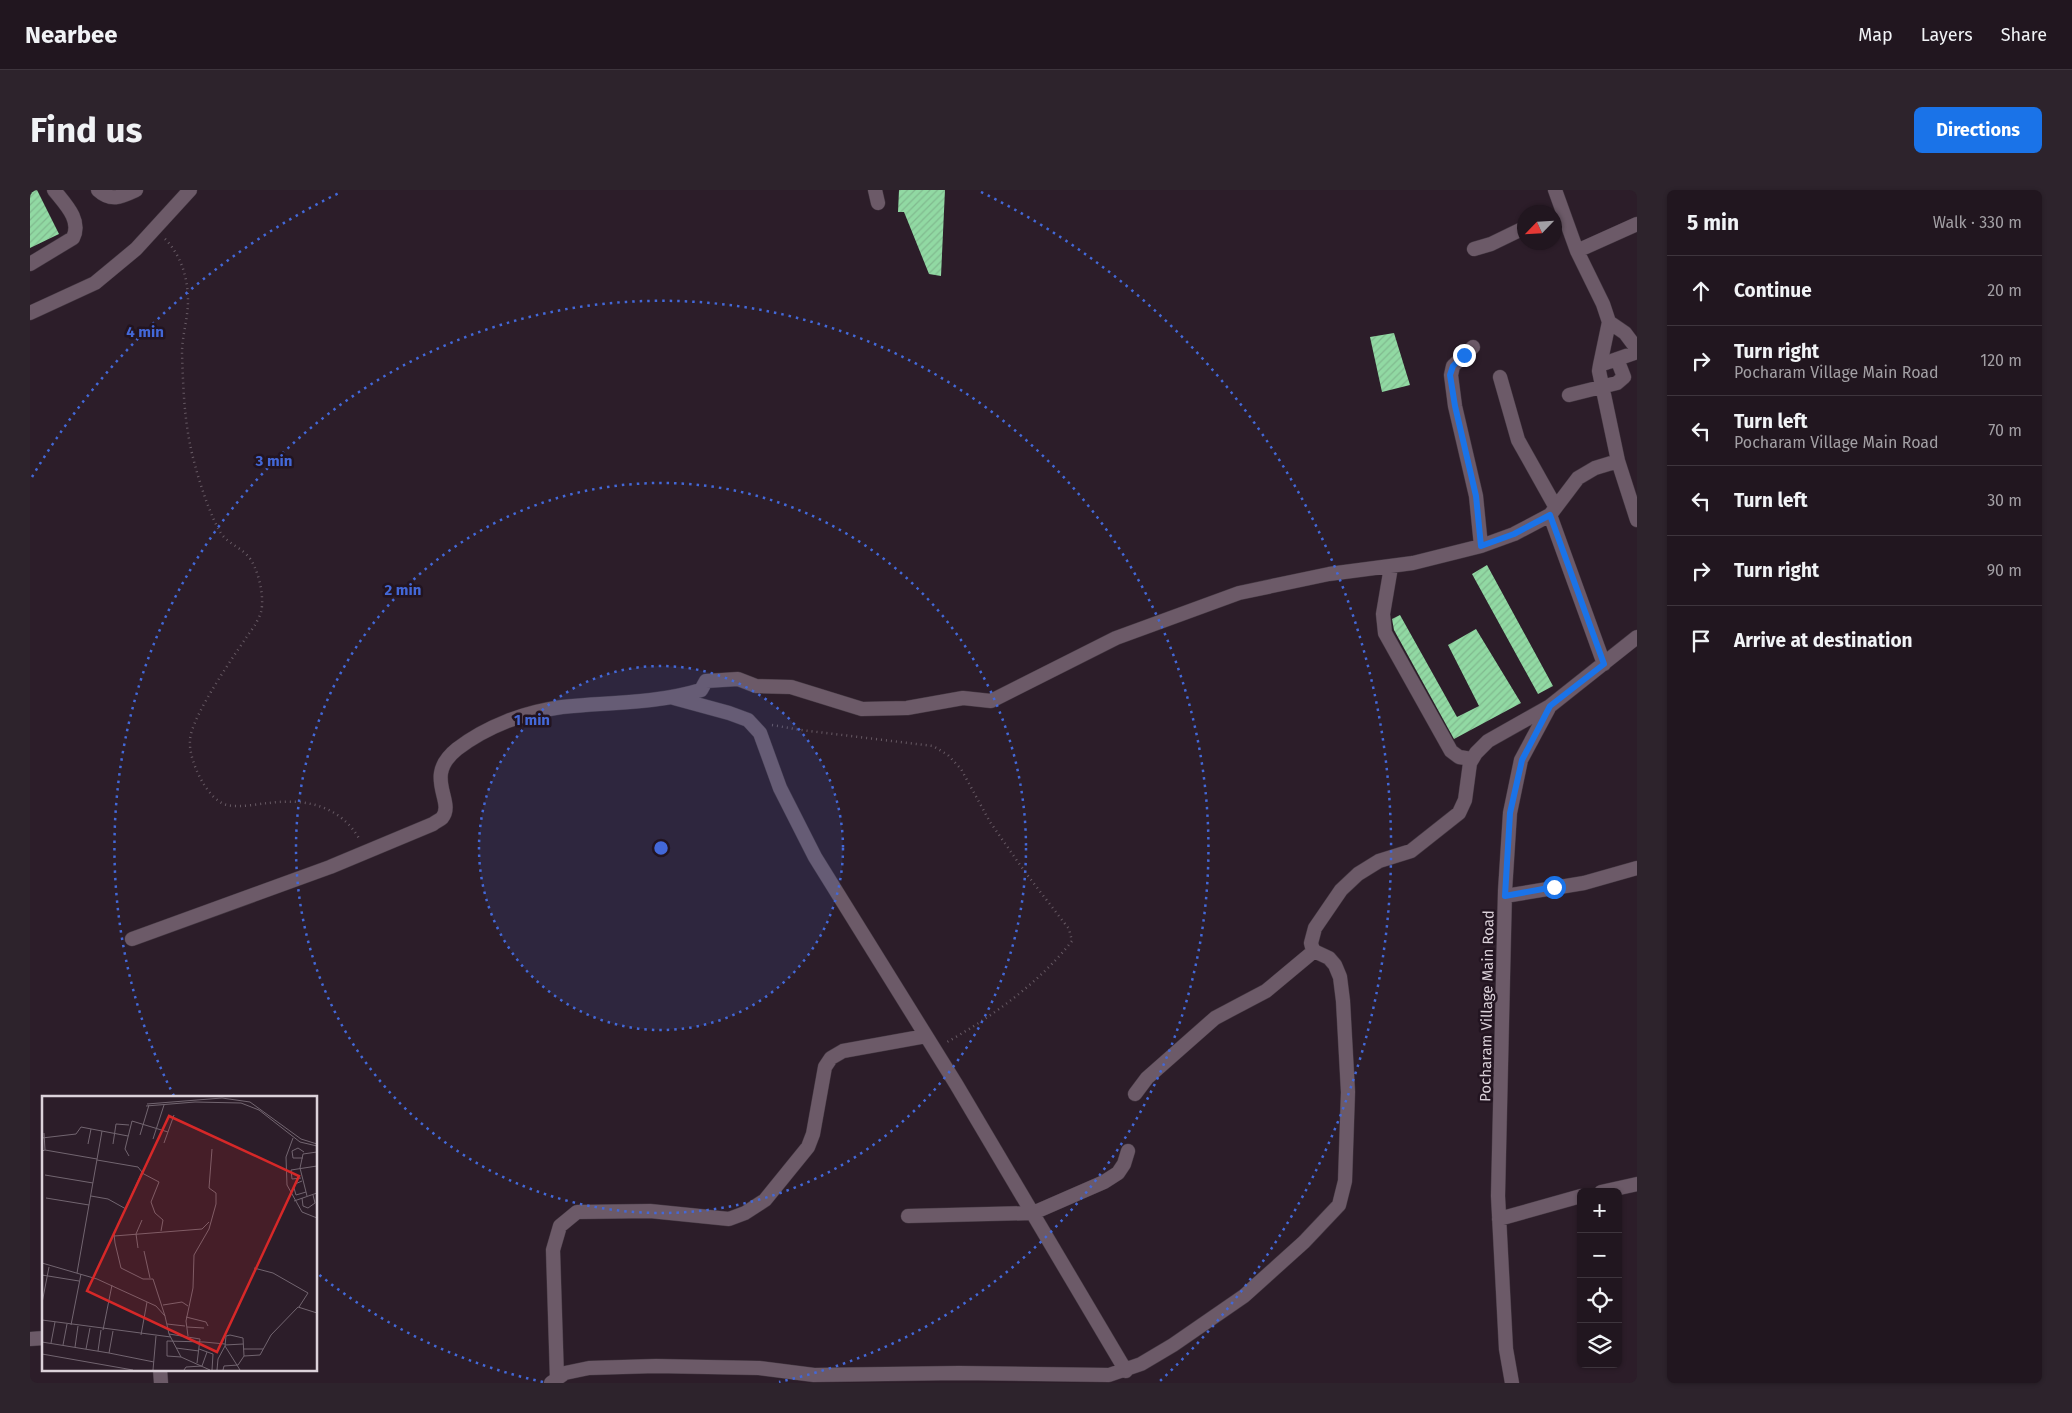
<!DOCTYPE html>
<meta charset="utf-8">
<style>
body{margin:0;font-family:"Fira Sans",sans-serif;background:#2d232c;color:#f1f3f6}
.controls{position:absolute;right:15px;bottom:15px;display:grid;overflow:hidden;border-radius:8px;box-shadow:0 1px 4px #0004}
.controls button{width:45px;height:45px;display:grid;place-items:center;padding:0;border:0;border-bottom:1px solid #3e353d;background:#21161f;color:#f1f3f6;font:25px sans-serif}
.compass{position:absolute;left:1487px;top:15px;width:45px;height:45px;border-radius:50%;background:#21161f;box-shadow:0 1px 4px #0004;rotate:245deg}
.stop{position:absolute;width:15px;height:15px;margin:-11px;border:4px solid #1a73e8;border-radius:50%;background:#fff}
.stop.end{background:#1a73e8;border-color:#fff;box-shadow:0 1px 5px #0008}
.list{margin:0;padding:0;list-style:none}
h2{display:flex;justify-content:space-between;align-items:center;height:65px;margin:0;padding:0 20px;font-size:21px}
h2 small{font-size:16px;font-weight:400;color:#a29fa4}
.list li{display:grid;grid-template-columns:32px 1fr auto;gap:15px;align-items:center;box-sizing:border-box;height:70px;padding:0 20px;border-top:1px solid #3e353d}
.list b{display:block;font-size:19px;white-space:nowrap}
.list p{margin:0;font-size:16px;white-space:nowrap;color:#a29fa4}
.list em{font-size:16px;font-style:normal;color:#a29fa4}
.icon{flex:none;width:28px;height:28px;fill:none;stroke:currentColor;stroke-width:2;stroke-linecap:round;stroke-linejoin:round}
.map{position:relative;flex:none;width:1607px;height:1193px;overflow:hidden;border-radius:8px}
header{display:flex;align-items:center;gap:30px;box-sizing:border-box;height:70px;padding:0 25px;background:#21161f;border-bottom:1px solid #3e353d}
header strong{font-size:24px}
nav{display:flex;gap:28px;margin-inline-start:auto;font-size:18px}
.intro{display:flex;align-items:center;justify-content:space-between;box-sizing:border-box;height:120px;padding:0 30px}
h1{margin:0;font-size:35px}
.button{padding:12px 22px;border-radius:8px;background:#1a73e8;color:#fff;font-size:18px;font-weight:700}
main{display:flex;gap:30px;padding:0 30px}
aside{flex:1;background:#21161f;border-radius:8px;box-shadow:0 1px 4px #0004}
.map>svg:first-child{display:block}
.building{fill:url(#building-hatch)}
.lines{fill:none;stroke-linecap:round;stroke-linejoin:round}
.minor-casing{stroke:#443842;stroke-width:15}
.path{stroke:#675a64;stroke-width:2.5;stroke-dasharray:1 4;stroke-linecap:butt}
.minor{stroke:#6c5a68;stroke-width:14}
.route{stroke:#1a73e8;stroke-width:6}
.ring{fill:none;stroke:#4368d8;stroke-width:2.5;stroke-dasharray:2.5 5}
.labels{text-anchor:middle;stroke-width:5;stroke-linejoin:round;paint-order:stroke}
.street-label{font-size:15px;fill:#dcd2da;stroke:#221420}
.inset-road{fill:none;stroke:#726570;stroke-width:1}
.view{fill:#d62828;fill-opacity:0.15;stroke:#d62828;stroke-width:2.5}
.inset-edge{fill:none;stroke:#dcd2da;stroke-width:2.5}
.centre{fill:#4368d8;stroke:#221420;stroke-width:2.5}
.ring-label{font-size:15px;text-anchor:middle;font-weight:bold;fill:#4368d8;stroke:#221420;stroke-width:5;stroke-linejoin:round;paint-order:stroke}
</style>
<header>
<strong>Nearbee</strong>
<nav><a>Map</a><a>Layers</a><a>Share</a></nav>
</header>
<div class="intro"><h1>Find us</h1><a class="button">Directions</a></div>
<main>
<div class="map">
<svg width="1607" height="1193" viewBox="0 0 1607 1193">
<defs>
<pattern id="building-hatch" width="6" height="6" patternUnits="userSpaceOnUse" patternTransform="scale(1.25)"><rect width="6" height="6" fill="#91d9a3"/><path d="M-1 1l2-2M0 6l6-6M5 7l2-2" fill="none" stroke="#81ba8f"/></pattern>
</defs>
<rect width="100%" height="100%" fill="#2c1d29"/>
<path class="building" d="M0,0H7L29,44L0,58Z
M869,0H915L911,86L899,84L874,22H868Z
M1364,143L1380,195L1352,202L1340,147Z
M1457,375L1523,496L1508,504L1442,384Z
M1370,425L1427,527L1449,516L1418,455L1446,439L1491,513L1424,549L1364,440L1362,429Z"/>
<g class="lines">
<g class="minor-casing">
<path id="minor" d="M68,0C81,12 91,7 106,0
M845,0L848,13
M1525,0L1547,61L1573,114L1579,132L1570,175
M1444,59L1461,54L1494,38
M1547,61L1607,34
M0,74L43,48C52,30 35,14 24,0
M0,123L65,93L106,59L160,0
M1579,132L1595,143L1607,159
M1443,157L1423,176L1421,185L1425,216L1446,306L1451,356
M1607,162L1570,175L1569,181L1588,271L1607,330
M1470,187L1488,250L1525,316
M1539,205L1587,193L1594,187L1587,169
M1520,325L1574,474
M1361,377L1353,424L1355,443L1421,561L1429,567L1442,569
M644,508L699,523L718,530L730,543L750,598L785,667L926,894L1096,1181
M1475,706L1554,693L1607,678
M102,749L300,677L403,634C405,632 410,630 412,628C426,611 392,587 427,559C457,536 495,522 532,517C579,512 625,514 671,500L676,491L708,489L726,496L761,497L832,519L877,518L933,508L961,511L1086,448L1209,403L1299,384L1383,373L1451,356L1484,344L1520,325L1548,288L1565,278L1588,271
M1105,904L1117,888L1185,828L1236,801L1284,761
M1571,1002L1607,994
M878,1026L1003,1023L1074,992L1088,983L1094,974L1098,961
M1469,1029L1551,1006
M0,1149L14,1148
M130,1179L131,1193
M527,1189L523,1060L530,1036L547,1022L620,1021L699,1029L715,1023L735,1010L778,957L783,944L795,877L801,868L813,861L896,846
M521,1193L535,1183L559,1178L626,1176L729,1178L784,1185L929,1183L1079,1185L1111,1174L1143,1155L1214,1106L1274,1052L1309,1015L1315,991L1318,902L1313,811L1310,787L1305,775L1299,768L1284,761L1282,757L1281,753L1285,738L1311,700L1328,684L1349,671L1381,661L1429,623L1435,610L1440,573L1446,563L1458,551L1520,516
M1482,1193L1476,1159L1468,1006L1475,701L1480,623L1491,570L1520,516L1607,447"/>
</g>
<path class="path" d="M135,49C151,65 158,88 158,111C158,128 152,146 152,163C153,193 154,225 160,254C164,276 178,321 189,340C196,353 207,355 217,365C228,376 235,407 231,422C230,426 227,431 225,435C209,458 161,526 160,550C159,564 166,581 173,593C178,601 187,613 197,615C210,618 226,614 239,613C276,608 311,616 330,650
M742,535L771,540L903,556L918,565L931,579L960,632L995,682L1039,739L1042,751C1010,792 962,827 917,852"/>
<use href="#minor" class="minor"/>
</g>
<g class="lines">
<path class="route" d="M1434,165L1423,176L1420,185L1425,216L1446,306L1451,356L1484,344L1520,325L1574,474L1520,516L1492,570L1480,623L1475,706L1524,697"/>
</g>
<circle cx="631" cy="658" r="182" fill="#4368d8" fill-opacity=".12"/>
<g class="ring">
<circle cx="631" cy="658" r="182"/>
<circle cx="631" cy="658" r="365"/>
<path d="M513 1192A547 547 0 0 1 287 1083M144 906A547 547 0 1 1 749 1192"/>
<path d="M2 287A730 730 0 0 1 311 2M951 2A730 730 0 0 1 1129 1192"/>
</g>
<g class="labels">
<g class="street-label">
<text transform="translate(1457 816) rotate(-89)" y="5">Pocharam Village Main Road</text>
</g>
</g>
<g transform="translate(12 906)">
<rect width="275" height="275" fill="#2c1d29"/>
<path class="inset-road" d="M105,8L180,2L208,6L259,43L275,48M104,10L153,6L199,7L217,14L258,46L275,50M98,39L107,9M0,42L34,38L39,31L86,40M251,42L244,61L245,89L260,116L275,122M111,43L122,9M122,47L132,19M46,48L49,33M71,48L74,28L87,29M3,54L55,63M0,55L3,54L2,37M87,60L83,53L90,25L126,36M261,62H251L250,55L256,52L262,56M55,64L96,71L100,76L72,138L73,147L79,172L101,183H111L123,220M100,77L117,86L109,106L113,117L121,124L119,135M3,79L51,87M259,82L250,83L249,74L275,70M260,85L253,88L252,92L254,99L264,96M49,100L66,103L84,113M265,100L258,72L261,58L275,56M4,102L47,109M260,102L261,110L266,112L273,107L271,99M252,105L275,97M72,140L160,133L167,126M96,152L94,138L100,124M102,155L108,182M0,167L55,183L114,210L123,220L127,238L139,261L168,274M212,172L231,177L266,197L257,211M35,177L60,35M0,179L37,185M0,207L7,171M121,209L140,206L146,210M144,221L164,226L166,230M0,224L129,241M125,228L143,230M29,229L39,178M145,231L162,232M61,234L70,189M127,238L158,243L155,267M99,239L105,206M146,240L144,225L151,192L152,159L167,133L174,108V97L167,92L170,53M0,246L67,257L71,235M162,246L183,248M9,247L13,226M21,249L25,228M183,249L201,248M33,251L36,230M134,252L157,255M44,253L48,232M157,253L171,258L170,274M201,253H221M56,255L59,234M67,257L112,266M0,258L91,274M202,260L218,259L229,239L256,211L275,217M139,261L125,260V245L162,246M196,269L202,260L201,242L188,239L184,240L183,250L198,274M111,274L114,240M142,274L144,271L160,270L165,256M175,274L176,263L183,250M181,274L182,270L196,269"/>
<path class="view" d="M127,20L257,80L175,256L45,195Z"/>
<rect width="275" height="275" class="inset-edge"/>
</g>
<circle cx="631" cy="658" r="8" class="centre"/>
<g class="ring-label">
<text x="115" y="147">4 min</text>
<text x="244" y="276">3 min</text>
<text x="373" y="405">2 min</text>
<text x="502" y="535">1 min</text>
</g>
</svg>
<div class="controls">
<button>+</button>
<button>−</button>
<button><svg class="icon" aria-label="locate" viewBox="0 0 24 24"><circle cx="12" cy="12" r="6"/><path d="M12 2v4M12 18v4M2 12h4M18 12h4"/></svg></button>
<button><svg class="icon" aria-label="layers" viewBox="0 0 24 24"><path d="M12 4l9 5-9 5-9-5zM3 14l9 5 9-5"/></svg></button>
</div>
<svg class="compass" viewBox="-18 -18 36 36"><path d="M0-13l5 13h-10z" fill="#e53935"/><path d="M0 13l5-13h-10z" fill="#a29fa4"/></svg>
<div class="stop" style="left:1524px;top:697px"></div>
<div class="stop end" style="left:1434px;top:165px"></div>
</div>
<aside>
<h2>5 min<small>Walk · 330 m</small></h2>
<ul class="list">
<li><svg class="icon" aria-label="ahead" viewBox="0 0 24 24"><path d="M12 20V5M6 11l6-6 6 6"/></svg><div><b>Continue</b></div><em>20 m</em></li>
<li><svg class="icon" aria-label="right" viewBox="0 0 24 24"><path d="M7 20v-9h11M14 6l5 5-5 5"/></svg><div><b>Turn right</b><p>Pocharam Village Main Road</p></div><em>120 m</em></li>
<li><svg class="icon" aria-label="left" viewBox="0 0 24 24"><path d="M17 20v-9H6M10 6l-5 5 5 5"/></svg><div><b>Turn left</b><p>Pocharam Village Main Road</p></div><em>70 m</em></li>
<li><svg class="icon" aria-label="left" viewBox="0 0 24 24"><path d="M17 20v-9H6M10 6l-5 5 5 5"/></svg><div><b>Turn left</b></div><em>30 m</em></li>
<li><svg class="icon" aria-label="right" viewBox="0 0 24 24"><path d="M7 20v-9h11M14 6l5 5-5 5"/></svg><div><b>Turn right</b></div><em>90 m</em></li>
<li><svg class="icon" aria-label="arrive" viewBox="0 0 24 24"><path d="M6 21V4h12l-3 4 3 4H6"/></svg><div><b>Arrive at destination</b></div></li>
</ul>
</aside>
</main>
